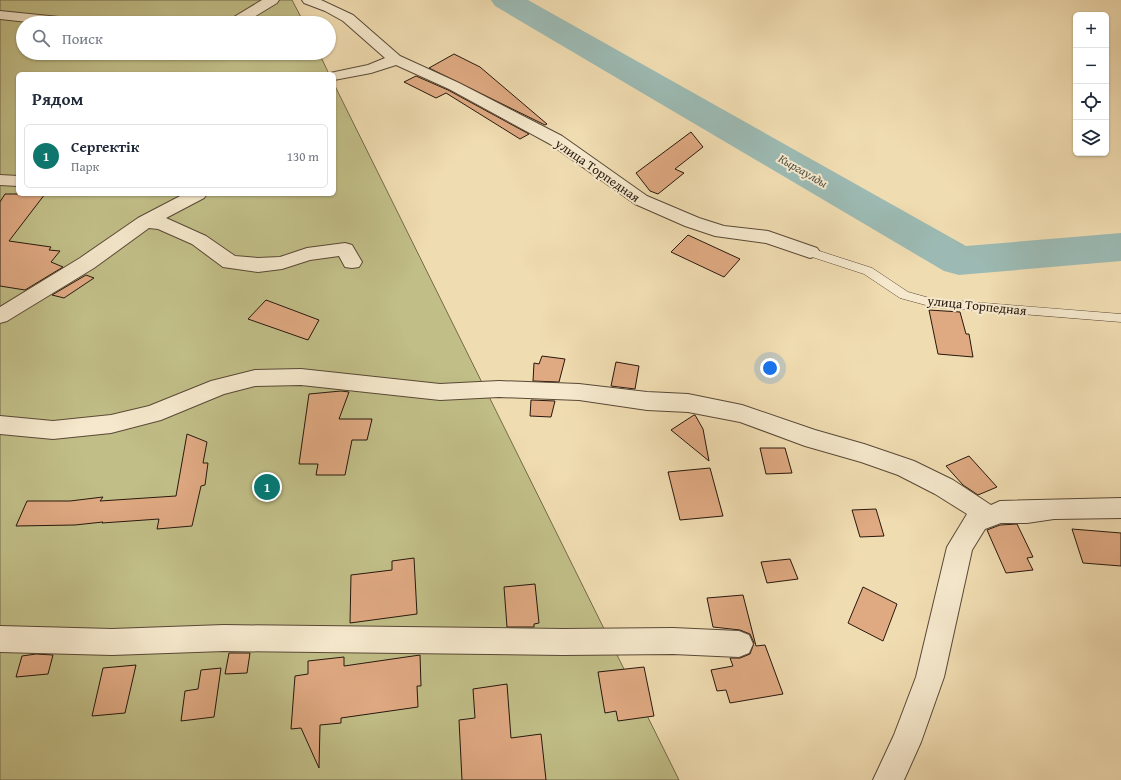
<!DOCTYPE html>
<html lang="ru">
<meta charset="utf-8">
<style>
body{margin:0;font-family:"Gentium Book Plus",serif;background:#f2f2f3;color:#1f2937}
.controls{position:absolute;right:12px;top:12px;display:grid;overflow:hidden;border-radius:6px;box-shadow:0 1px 3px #0004}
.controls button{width:36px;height:36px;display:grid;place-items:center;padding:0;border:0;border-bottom:1px solid #e0e1e3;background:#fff;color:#1f2937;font:20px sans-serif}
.you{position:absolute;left:770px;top:368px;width:14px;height:14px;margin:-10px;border:3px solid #fff;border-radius:50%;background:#1a73e8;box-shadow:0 0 0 6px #1a73e833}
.badge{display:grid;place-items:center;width:26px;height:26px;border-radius:50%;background:#0f766e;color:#fff;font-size:13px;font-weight:700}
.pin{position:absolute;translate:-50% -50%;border:2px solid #fff;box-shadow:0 1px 4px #0006}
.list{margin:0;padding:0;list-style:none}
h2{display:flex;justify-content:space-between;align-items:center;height:52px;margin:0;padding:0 16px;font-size:17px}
h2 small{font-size:13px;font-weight:400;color:#747a83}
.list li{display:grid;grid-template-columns:26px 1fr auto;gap:12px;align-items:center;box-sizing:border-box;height:64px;margin:0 8px 8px;padding:0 8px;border:1px solid #e0e1e3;border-radius:6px}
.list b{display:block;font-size:15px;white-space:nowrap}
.list p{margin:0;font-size:13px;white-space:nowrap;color:#747a83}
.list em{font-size:13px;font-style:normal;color:#747a83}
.icon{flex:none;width:22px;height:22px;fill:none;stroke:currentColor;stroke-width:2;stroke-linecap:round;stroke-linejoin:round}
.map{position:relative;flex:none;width:1121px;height:780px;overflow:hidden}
.search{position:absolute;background:#fff;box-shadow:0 1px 3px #0004;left:16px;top:16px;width:320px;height:44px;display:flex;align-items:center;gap:10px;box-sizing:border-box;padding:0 14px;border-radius:22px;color:#747a83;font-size:15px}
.panel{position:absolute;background:#fff;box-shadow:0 1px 3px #0004;left:16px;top:72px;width:320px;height:124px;border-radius:6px}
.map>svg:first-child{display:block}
.green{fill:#c1be87;stroke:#746b4a}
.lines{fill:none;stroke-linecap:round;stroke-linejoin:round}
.river{fill:#9cbab3;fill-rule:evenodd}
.building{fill:#dfa982;stroke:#27180d}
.lane-casing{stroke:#594936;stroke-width:1}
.street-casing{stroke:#594936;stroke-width:2}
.lane{fill:#f5e8cc;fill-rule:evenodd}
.street{fill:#f5e8cc;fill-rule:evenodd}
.labels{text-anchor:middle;stroke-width:4;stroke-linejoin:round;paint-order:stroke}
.far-water-label{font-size:12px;font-style:italic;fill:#505147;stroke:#f5e8cc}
.street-label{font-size:13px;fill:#27180d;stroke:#f5e8cc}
</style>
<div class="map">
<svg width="1121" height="780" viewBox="0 0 1121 780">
<rect width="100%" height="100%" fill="#f0dcb1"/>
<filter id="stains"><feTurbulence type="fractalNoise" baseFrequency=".005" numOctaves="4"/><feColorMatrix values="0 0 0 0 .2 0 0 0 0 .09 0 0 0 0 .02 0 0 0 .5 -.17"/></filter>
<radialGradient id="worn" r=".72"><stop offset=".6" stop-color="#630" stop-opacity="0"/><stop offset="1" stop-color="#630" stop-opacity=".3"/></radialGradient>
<path class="green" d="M0,0H292L304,23H23V53H319L329,74H18V194H334V84L679,780H0Z"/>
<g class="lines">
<path class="river" d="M491,0H528L966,246L1121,233V261L959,275L944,271L495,6Z"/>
</g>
<path class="building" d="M454,54L480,67L547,124L545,125L429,68Z
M416,76L448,90L529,134L520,139L446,93L436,98L404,82Z
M691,132L703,147L675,169L684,173L658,194L650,191L636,173Z
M5,194H45L9,241L51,247L49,250L60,251L51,262L63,267L25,290L0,286V202Z
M688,235L740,259L724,277L671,252Z
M86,275L94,278L64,298L52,295Z
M266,300L319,320L308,340L248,319Z
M929,310L960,312L966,334H969L973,357L938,354Z
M542,356L565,359L559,382L533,381L534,363L539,364Z
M616,362L639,366L635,389L611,386Z
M341,391L349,392L339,419H372L367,440H352L345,475H316L318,464H299L309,394Z
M531,400L555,401L551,417L530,416Z
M694,415H695L703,429L709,461L671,430Z
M187,434L207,442L203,463H208L205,485L201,486L192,526L157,529L159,519L102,523L103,522L75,525L16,526L27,501H70L103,497L100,501L176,496Z
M760,448H785L792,473L766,474Z
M969,456L997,487L978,495L963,485L946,466Z
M710,468L723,516L680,520L668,472Z
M876,509L884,536L860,537L852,510Z
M1017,524L1033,557L1027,558L1033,570L1006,573L987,530L1000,525Z
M1072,529L1121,533V566L1083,563Z
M414,558L417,614L350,623L351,575L392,570V561Z
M790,559L798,579L767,583L761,562Z
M535,584L539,623L534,624V627H507L504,587Z
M863,587L897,604L883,641L848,623Z
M743,595L756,646L765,645L783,694L730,703L726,690L717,691L711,670L733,666L730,658H740L750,654L754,643L750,634L740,630L713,627L707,598Z
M229,653H250L247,673L225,674Z
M36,654L53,655L48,674L16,677L22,656Z
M420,655L421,686H417L418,707L341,718V723L320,725L319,768L301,728L291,729L295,676L308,674V661L344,657V666Z
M136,665L125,713L92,716L103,668Z
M644,667L654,716L618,721L616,711L605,713L598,672Z
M221,668L214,717L181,721L185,691L198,689L201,670Z
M507,684L511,738L541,734L546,780H462L459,720L475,718L473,689Z"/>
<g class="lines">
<g class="lane-casing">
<path id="lane" d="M810,248L872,268L908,292L933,299L1121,314V322L933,307L900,298L864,274L806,255L804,252L806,249Z"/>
</g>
<g class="street-casing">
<path id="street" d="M262,0H279L277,3L244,23H227L229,20Z
M302,0H321L353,15L400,56L459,83L562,136L647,196L699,218L724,226L768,231L817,248L820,252L817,256L810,258L766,243L715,236L685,226L635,204L550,144L449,89L396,65L371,73L334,80V74H329L330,73L368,65L385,58L343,21L325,11L304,3Z
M0,11L79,19L84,20L86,23H37L0,19Z
M0,175L18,176V186L0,185Z
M184,194H207L204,198L166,218L206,236L235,256L258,258L280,257L307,248L345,243L352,245L362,262L359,267L352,268L345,267L339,256L310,260L282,269L258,272L223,267L192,244L158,229L149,228L94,268L7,321L0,323V307L80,258L138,218Z
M301,369L440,384L499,381L579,384L647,392L688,394L742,405L815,430L864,444L914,461L953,480L991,505L1000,501L1121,498V518L1054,519L1027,523H1001L985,529L972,550L944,677L921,742L904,780H873L894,735L916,677L947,547L967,514L935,494L898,475L861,462L805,446L740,422L688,412L647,410L579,400L499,397L440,400L301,385L255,386L224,394L161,420L111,433L53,439L0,434V416L53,421L111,415L149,406L211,381L255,370Z
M224,625L563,629L673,628L739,631L749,635L753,644L749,653L739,657L673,654L563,655L224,651L112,655L0,652V626L112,629Z"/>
</g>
<use href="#lane" class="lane"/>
<use href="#street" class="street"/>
</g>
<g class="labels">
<g class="far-water-label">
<text transform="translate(803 171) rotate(30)" y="4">Кыргаулды</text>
</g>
<g class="street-label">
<text transform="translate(598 170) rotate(35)" y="5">улица Торпедная</text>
<text transform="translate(977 305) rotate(6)" y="5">улица Торпедная</text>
</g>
</g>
<rect width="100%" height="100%" filter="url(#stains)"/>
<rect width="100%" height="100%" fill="url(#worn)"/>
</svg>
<div class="controls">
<button>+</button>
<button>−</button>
<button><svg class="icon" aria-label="locate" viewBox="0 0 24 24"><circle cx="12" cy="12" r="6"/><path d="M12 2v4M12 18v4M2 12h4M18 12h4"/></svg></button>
<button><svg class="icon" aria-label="layers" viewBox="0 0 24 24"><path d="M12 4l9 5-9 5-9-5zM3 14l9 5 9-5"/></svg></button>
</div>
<div class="you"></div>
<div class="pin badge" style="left:267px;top:487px">1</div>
<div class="search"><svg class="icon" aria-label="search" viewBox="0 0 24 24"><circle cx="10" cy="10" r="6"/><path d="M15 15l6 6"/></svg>Поиск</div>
<section class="panel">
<h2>Рядом<small></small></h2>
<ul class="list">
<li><span class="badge">1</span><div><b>Сергектік</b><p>Парк</p></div><em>130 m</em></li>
</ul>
</section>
</div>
